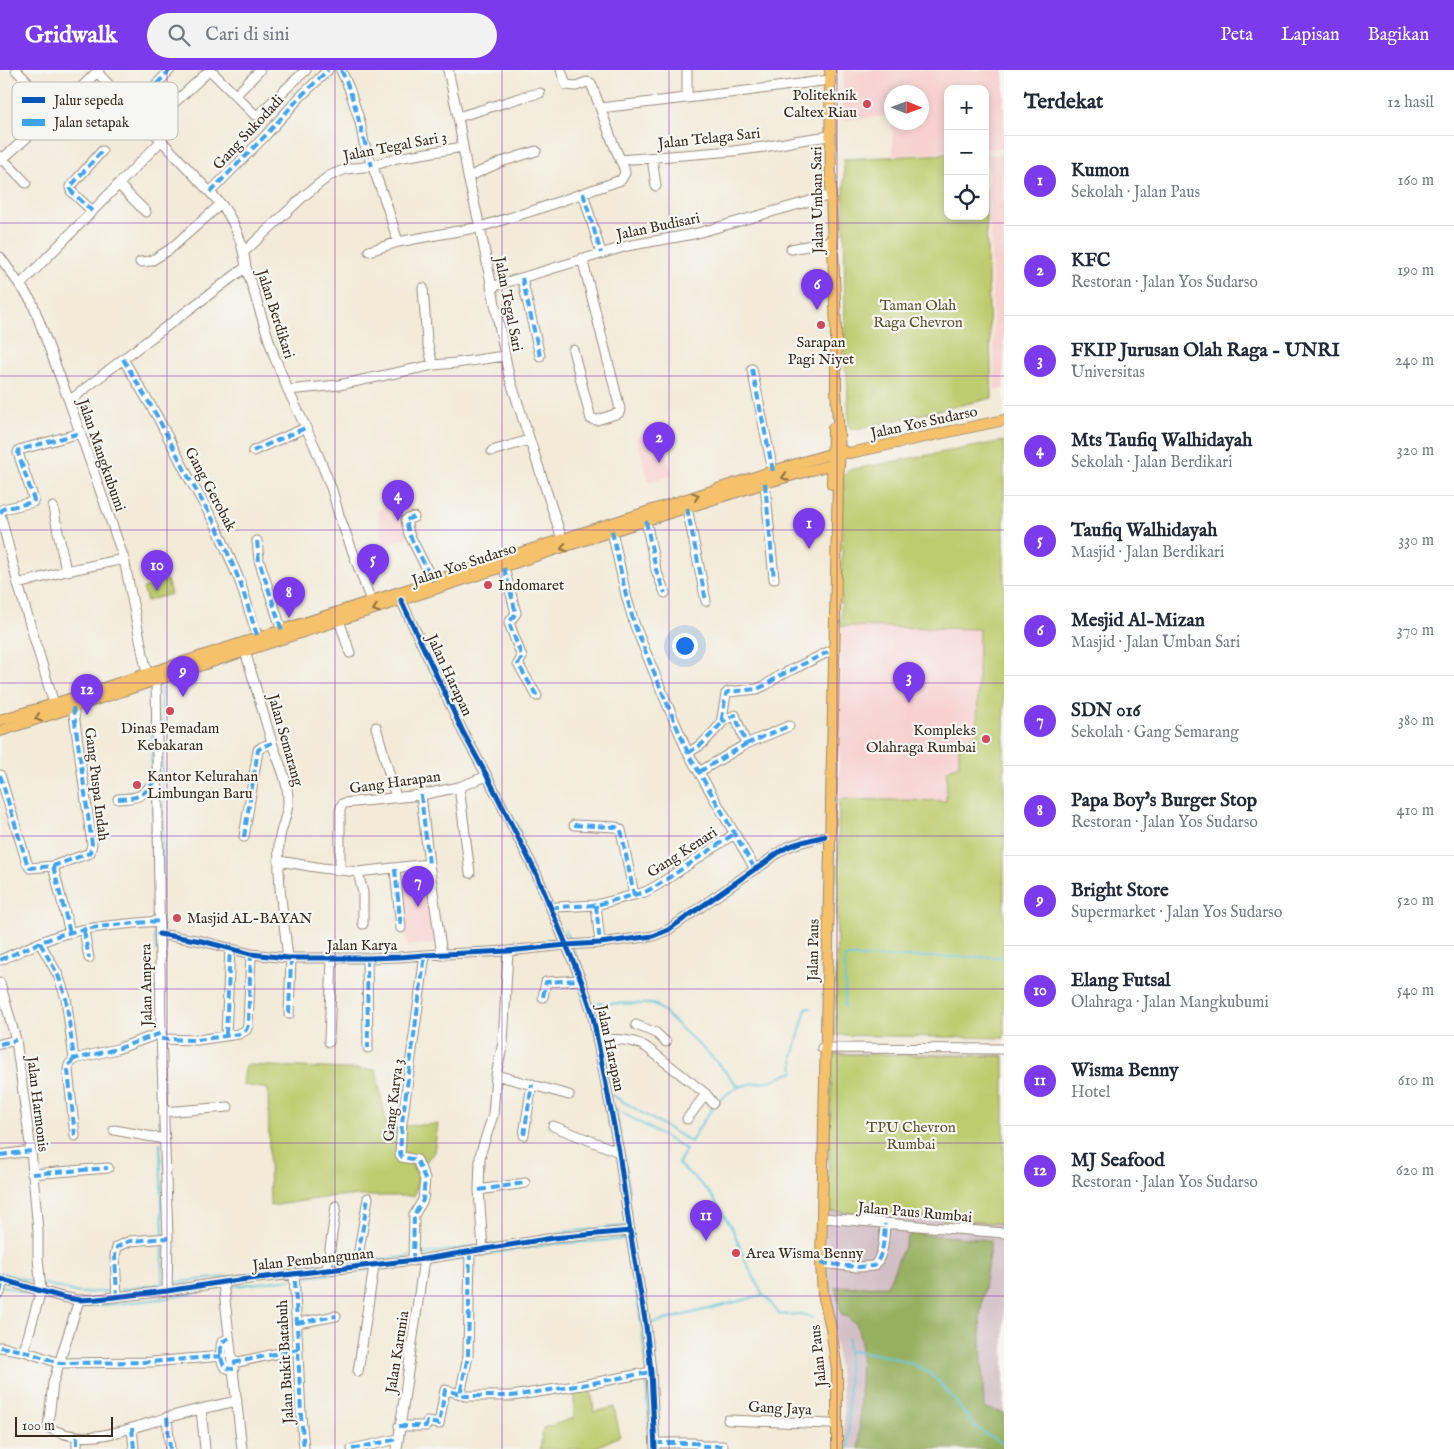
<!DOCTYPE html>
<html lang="id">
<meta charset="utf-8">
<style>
body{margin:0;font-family:"IM FELL English",serif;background:#f2f2f3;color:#1f2937}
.controls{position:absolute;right:15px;top:15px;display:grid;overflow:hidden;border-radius:10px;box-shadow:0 2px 8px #0003}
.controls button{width:45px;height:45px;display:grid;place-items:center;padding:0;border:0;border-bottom:1px solid #e0e1e3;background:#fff;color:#1f2937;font:25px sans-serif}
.compass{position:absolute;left:884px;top:15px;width:45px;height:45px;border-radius:50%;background:#fff;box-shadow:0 2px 8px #0003;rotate:91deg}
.scale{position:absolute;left:15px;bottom:12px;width:98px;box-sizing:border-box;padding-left:5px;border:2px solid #3b2a1e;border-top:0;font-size:14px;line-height:18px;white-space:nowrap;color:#3b2a1e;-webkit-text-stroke:4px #f6f6f2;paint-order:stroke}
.you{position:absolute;left:684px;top:575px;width:18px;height:18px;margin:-12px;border:4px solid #fff;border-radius:50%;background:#1a73e8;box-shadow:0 0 0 8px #1a73e833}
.badge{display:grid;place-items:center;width:32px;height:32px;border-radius:50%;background:#7c3aed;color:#fff;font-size:16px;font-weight:700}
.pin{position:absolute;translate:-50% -41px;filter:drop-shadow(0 1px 2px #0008)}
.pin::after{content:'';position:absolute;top:26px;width:18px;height:15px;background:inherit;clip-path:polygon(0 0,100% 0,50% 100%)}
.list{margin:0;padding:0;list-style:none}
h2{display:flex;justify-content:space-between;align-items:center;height:65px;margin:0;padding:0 20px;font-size:21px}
h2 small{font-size:16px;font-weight:400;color:#747a83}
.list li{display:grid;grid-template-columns:32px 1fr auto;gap:15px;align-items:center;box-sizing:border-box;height:90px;padding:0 20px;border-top:1px solid #e0e1e3}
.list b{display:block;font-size:19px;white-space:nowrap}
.list p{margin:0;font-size:16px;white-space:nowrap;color:#747a83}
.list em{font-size:16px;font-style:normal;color:#747a83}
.icon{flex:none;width:28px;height:28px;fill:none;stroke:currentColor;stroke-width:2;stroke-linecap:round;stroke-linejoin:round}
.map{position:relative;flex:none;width:1004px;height:1379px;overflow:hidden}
header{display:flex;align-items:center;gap:30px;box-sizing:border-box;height:70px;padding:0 25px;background:#7c3aed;color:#fff}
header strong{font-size:24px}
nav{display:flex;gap:28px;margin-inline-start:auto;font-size:18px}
.search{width:350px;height:45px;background:#f2f2f3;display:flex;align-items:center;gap:12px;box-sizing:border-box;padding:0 18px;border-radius:28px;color:#747a83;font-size:19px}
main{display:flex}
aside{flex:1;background:#fff}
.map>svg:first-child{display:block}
.built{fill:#f7d0cf}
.industrial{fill:#d2bec5}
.green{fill:#bdcc6e;stroke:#7c7b46}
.forest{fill:#96b061;stroke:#686d40}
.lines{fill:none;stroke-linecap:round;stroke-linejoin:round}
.stream{stroke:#5dc6d9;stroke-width:2}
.minor-casing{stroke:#978a7b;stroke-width:11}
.major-casing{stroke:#978a7b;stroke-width:12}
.minor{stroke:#fff;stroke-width:9}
.major{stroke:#f5c16b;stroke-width:10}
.quiet{stroke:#3fa3ea;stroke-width:4;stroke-dasharray:8 4;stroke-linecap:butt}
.cycleway-casing{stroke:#f6f6f2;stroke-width:8}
.cycleway{stroke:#0057b8;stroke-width:5}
.oneway{stroke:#8f6e41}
.grid{fill:none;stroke:#7b2cbf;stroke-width:1;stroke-opacity:0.55}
.poi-dot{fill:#d1495b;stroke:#f6f6f2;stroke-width:2}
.labels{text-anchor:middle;stroke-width:4.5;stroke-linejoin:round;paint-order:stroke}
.poi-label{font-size:15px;fill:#3b2a1e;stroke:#f6f6f2;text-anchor:start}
.street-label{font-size:15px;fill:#3b2a1e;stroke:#f6f6f2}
.park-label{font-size:15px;fill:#5c5232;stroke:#f6f6f2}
.key{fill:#f6f6f2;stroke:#beb9b2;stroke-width:1}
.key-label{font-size:14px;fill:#3b2a1e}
</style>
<header>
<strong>Gridwalk</strong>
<div class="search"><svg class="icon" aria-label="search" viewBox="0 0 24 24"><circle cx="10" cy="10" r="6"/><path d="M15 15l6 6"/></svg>Cari di sini</div>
<nav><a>Peta</a><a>Lapisan</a><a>Bagikan</a></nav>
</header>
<main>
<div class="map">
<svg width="1004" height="1379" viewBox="0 0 1004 1379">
<rect width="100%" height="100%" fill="#f6f6f2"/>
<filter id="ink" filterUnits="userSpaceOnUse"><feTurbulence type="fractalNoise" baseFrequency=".02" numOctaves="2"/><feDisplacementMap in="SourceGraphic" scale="10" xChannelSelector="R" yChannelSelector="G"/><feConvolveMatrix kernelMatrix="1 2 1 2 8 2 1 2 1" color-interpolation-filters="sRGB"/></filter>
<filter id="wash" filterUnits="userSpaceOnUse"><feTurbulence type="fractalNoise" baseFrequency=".0096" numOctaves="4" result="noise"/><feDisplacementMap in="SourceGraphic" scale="20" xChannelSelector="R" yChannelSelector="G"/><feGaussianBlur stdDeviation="1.12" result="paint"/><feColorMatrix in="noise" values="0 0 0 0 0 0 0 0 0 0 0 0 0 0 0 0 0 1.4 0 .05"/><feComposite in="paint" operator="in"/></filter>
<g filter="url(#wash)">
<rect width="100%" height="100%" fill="#f3ead8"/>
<path class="built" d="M843,0H1004V78L985,79V19H948V82L893,85L892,53L922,52V22H892L891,46L843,50Z
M1004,84V319L995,320L988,85Z
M659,360L673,405L649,412L636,367Z
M404,425L422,462L384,476L378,441Z
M841,556L979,559L977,662L959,677V695L947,700L946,731L839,729Z
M428,798L436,873L407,876L400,801Z"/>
<path class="industrial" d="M830,982L1004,984V1379H844V1342L837,1284L823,1225Z"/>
<path class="green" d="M948,84V146H985V118L992,328L852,360L849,356L847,303L845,299L844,89Z
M1004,371V968L835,965L839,729L946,731L947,700L959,695V677L977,662L979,559L841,556L843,406L848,400Z
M167,510L171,524L147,531L143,518Z
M832,984L1004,986V1154L996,1153L828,1141Z
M245,995L376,1000L387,1057L438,1054L434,1082L421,1097L414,1126H336L270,1136L268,1019L243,1015Z
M591,1318L594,1342L614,1337L620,1366L592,1379H540L543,1358L574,1348V1322Z"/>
<path class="forest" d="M910,1163L991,1170L980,1246L984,1338L1004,1343V1379H859L861,1271L856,1253L850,1250L848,1246H842L835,1217L887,1216Z"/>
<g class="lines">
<path class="stream" d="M398,538L429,600
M161,613L163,810
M151,614L152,707
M153,720L155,845
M510,742L521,764
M526,794L535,812
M154,858L156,881
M565,860L570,872
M573,878L576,888
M592,933L655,934L712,987L738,1016
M845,938V887H1004
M612,1025L691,1072C701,1053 717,1027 738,1017C746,1013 755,1014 764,1012C775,1010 784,1005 794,1002L793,987L806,938H811
M615,1038L620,1063
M616,1039L686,1079L678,1094L697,1110L712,1126L732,1158L746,1192L763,1225L768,1229L779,1244C794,1247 798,1240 813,1248
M160,1049V1066
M160,1073L163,1165
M624,1085L629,1122
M556,1163L625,1156
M417,1185L477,1176
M477,1185L554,1174L627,1169V1171
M377,1190L410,1186
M631,1190L642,1259L645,1291
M441,1191L466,1188
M332,1195L345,1194
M0,1203L35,1212
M298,1208L369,1200
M171,1211V1213L324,1196
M45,1214L79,1223L113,1221
M3,1216L37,1226
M227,1217L292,1209
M120,1220L162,1214L163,1172
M43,1228L73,1235
M81,1236L118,1234L168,1228L220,1218
M649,1254L763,1225
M848,1268L849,1379
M848,1281C875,1283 915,1289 935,1308C953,1324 967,1353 987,1365C992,1368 998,1371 1004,1374
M646,1307L650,1374"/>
</g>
</g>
<g filter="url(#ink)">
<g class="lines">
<g class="minor-casing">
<path id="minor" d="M16,0L56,42
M210,0L255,45H258L306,0
M341,0L349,18L360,52L364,73L387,136L398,172
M448,0L458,47L468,107L480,157L509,306L562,469
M687,0V27
M97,2L221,134C235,152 243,175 246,197L274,286L288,320L315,377L332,420L339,445L371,531
M236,25L260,0
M600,38L746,21L829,10
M132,40L170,0
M458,47L523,27L540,23
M148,57L210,0
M0,86L26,113
M652,88L656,116
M620,90L733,81L764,77L801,70L830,66
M0,91L56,42L99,0
M468,107L501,92L536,81
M118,114L146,142
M210,122L265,66L300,27L328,0
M583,123L601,183
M92,141L71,121L70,117L102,81
M791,179L833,171
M369,181L398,172L480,157L535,140L621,110L625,103L624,98L613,73L591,13L587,12L576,16L566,15L561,0
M244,182L305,125L329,106L346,99L372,96L397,88L463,77
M0,187L32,232L69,331L124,489L147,604
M140,192L151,191L169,180L221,134
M522,208L540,286
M21,214L161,71
M491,217L627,176L694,164L831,125
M423,218L427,271L433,295
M573,280L591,349L597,350L619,343L620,339L582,188
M123,289L157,346L189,408L216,455L240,512L258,568
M752,299L773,401
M288,320L339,315L433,295L456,293L504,286
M69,331L123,289L246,197
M253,381L305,358
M492,381L529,370
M765,413L774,509
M53,437L66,501
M687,438L706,531
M0,443L18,514L54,634
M0,443L3,439L33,432L34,430L18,383L19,380L80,363
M414,447L406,450L409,464L433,511
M646,451L656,500L665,523
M612,461L626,525L635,556L665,629L688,683L755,799
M257,471L259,490L282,561
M504,498L516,543L509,553L522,587L518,594L537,626
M18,514L66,501L124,489
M401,530L464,664L487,706L537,805L581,910L592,942L619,1082L629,1155L646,1256L651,1302L655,1379
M339,550L350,583
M245,581C254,612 263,642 272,673C278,691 289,712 288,732C288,746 280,759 279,773C277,811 284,850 288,888
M156,609L161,963L168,1168L167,1221
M376,657L396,728
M746,674L789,656
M688,683L702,674L721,654L726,624L728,622L757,619L766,615L779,606L828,582
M699,702L746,674L735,645L722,652
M0,705L27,793L30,798L53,796L90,783L92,774L73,637
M459,717L470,803
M421,725L429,794L442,885
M118,729C143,728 143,725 158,707
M574,755L616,757L621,760L634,825
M244,767L258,680L262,677L272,673
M279,791L322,798L358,802L429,794
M53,796L70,863
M395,799L401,858
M340,800V741L342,734L345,733L421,725L459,717L487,706
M358,802L363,823V854
M596,835L600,873
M551,838L557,837L596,835L645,822L658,815L734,764
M84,861L89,888
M159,864L202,871L251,884L288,888H367L399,887L425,885L508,881L566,875L600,873L653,866L668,860L755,799C766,794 773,785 784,779C796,772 812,770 825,766
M40,873L58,905L66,928L74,989L117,979L161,963
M367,888L368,978
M0,890C19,882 37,873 57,866C89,856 126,854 160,851
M0,913L16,970L31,1081L38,1161V1188L41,1220L24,1281
M543,927L546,912L581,910
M289,944L291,888
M636,955L656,963L666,972
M226,965L230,878
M161,969L197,970L239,964L246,960L248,955L251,884
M597,969C615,970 631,968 646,977L706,1024L713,1033
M329,972L332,887
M0,974L16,970
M822,978L1004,979
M74,989L69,995L68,1000L75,1066
M496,1005L569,1025
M163,1042L228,1037
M687,1049L706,1024
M553,1056L619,1082
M114,1060L164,1069
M524,1065L532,1014
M0,1085L31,1081
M32,1104L108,1098
M479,1120L525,1113
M823,1148L1004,1163
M483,1180L479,1120L480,1089L481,1082L493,1045L496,1005L503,973L508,881
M470,1182L468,1286L461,1320V1324L465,1326H512L582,1315L651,1302
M413,1191L414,1145L423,1130L425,1109L417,1090L402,1087L400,1084L402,1053L425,885
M821,1193L857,1197L874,1196C884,1185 884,1168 885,1154
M356,1197L368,1128
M327,1200L336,1136
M294,1203L301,1345L304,1379
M0,1209L62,1227L79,1230L97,1229L167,1221L223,1212L424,1189L553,1168L630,1161
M223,1212L242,1379
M0,1223L3,1210
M117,1227L115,1186L117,1177L130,1171L168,1168
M79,1230L53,1313L48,1357C85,1379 129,1358 166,1348C190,1341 213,1336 237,1331
M297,1253L336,1246
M229,1268L222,1272C220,1278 220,1292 225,1297C228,1299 231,1299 234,1299
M0,1277L24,1281L59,1293L151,1292L222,1286
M233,1293L298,1279
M358,1302L374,1196
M201,1339L205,1379
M167,1347L170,1379
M728,1350L830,1354
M399,1356H426L427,1352L439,1354L445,1320L461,1324
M132,1358L134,1379
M77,1367V1379
M655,1373H696L701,1376H723
M352,1379L398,1369
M397,1379L424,1189"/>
</g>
<g class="major-casing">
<path id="major" d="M830,0L831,125L836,260V320L840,381L838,410L821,1193L823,1224L831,1258L837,1300V1379
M832,414L833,358
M0,650L54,634L773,401L840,381L850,383L1004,350
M0,661L612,461L765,413L837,393"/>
</g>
<use href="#minor" class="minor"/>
<use href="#major" class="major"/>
<path class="quiet" d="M341,0C356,30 361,64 372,96
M132,40L170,0
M210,122L265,66L300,27L328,0
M583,123L601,183
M92,141L71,121L70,117L102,81
M522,208L540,286
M123,289L157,346L189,408L216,455L240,512L258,568
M752,299L773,401
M253,381L305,358
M765,413L774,509
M687,438L706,531
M0,443L3,439L33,432L34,430L18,383L19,380L80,363
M414,447L406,450L409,464L433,511
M646,451L656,500L665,523
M612,461L626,525L635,556L665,629L688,683L755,799
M257,471L259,490L282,561
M504,498L516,543L509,553L522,587L518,594L537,626
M746,674L789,656
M688,683L702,674L721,654L726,624L728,622L757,619L766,615L779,606L828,582
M699,702L746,674L735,645L722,652
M0,705L27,793L30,798L53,796L90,783L92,774L73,637
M421,725L429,794
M118,729C143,728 143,725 158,707
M574,755L616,757L621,760L634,825
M244,767L258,680L262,677L272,673
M53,796L70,863
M395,799L401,858
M596,835L600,873
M551,838L557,837L596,835L645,822L658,815L734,764
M84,861L89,888
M40,873L58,905L66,928L74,989L117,979L161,963
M367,888L368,978
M0,890C19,882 37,873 57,866C89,856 126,854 160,851
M543,927L546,912L581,910
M289,944L291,888
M226,965L230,878
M161,969L197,970L239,964L246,960L248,955L251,884
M0,974L16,970
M74,989L69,995L68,1000L75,1066
M524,1065L532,1014
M0,1085L31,1081
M32,1104L108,1098
M479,1120L525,1113
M470,1182L468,1286L461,1320V1324L465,1326H512L582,1315L651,1302
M413,1191L414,1145L423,1130L425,1109L417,1090L402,1087L400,1084L402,1053L425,885
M821,1193L857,1197L874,1196C884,1185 884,1168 885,1154
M356,1197L368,1128
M295,1211L301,1345L304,1379
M0,1223L3,1210
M117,1227L115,1186L117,1177L130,1171L168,1168
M297,1253L336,1246
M229,1268L222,1272C220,1278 220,1292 225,1297C228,1299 231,1299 234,1299
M0,1277L24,1281L59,1293L151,1292L222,1286
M233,1293L298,1279
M167,1347L170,1379
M399,1356H426L427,1352L439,1354L445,1320L461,1324
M132,1358L134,1379
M77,1367V1379
M655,1373H696L701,1376H723
M352,1379L398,1369"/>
<g class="cycleway-casing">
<path id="cycleway" d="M401,530L464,664L487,706L537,805L581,910L592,942L619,1082L629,1155L646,1256L651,1302L655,1379
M159,864L202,871L251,884L288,888H367L399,887L425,885L508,881L566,875L600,873L653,866L668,860L755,799C766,794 773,785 784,779C796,772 812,770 825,766
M0,1209L62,1227L79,1230L97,1229L167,1221L223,1212L424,1189L553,1168L630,1161"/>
</g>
<use href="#cycleway" class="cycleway"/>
</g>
<defs><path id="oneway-chevron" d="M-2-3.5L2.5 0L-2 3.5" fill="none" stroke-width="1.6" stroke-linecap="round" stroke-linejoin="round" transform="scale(1.25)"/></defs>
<g class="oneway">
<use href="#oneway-chevron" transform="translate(785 407) rotate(164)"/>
<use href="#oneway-chevron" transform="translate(696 426) rotate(-18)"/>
<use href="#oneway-chevron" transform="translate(564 478) rotate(162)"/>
<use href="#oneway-chevron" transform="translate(376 539) rotate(162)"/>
<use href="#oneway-chevron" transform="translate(38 648) rotate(162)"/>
</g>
</g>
<path class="grid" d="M167,0V1379M335,0V1379M502,0V1379M669,0V1379M837,0V1379M0,153H1004M0,306H1004M0,460H1004M0,613H1004M0,766H1004M0,919H1004M0,1073H1004M0,1226H1004"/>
<g class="poi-dot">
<circle cx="867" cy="34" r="5"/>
<circle cx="821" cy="255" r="5"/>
<circle cx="488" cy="515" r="5"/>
<circle cx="170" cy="641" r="5"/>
<circle cx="986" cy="669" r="5"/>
<circle cx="137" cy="715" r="5"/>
<circle cx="177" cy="848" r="5"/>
<circle cx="736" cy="1183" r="5"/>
</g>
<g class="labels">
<g class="poi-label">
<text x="857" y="30" text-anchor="end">Politeknik<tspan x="857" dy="17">Caltex Riau</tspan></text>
<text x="821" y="277" text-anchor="middle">Sarapan<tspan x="821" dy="17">Pagi Niyet</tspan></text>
<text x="498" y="520">Indomaret</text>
<text x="170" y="663" text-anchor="middle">Dinas Pemadam<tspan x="170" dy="17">Kebakaran</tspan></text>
<text x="976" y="665" text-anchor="end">Kompleks<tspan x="976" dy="17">Olahraga Rumbai</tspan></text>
<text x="147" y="711">Kantor Kelurahan<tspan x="147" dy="17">Limbungan Baru</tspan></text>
<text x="187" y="853">Masjid AL-BAYAN</text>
<text x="746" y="1188">Area Wisma Benny</text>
</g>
<g class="street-label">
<text transform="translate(248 62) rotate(-47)" y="5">Gang Sukodadi</text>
<text transform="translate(709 68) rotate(-6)" y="5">Jalan Telaga Sari</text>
<text transform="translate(395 76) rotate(-11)" y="5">Jalan Tegal Sari 3</text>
<text transform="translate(817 130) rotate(-91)" y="5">Jalan Umban Sari</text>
<text transform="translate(658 156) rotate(-12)" y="5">Jalan Budisari</text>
<text transform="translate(509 234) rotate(79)" y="5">Jalan Tegal Sari</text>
<text transform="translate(276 244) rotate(72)" y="5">Jalan Berdikari</text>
<text transform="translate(924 352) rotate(-12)" y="5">Jalan Yos Sudarso</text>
<text transform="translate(102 385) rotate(71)" y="5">Jalan Mangkubumi</text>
<text transform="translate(211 419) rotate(62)" y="5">Gang Gerobak</text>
<text transform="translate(464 494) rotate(-18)" y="5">Jalan Yos Sudarso</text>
<text transform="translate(450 605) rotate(65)" y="5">Jalan Harapan</text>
<text transform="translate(286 670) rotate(74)" y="5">Jalan Semarang</text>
<text transform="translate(395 712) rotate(-8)" y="5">Gang Harapan</text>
<text transform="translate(97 714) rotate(83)" y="5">Gang Puspa Indah</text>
<text transform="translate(682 782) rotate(-33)" y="5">Gang Kenari</text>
<text x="362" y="880">Jalan Karya</text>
<text transform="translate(813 880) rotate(-89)" y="5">Jalan Paus</text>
<text transform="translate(146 915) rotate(-91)" y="5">Jalan Ampera</text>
<text transform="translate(611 978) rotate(78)" y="5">Jalan Harapan</text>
<text transform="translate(393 1030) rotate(-83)" y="5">Gang Karya 3</text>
<text transform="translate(38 1034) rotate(83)" y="5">Jalan Harmonis</text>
<text transform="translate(915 1142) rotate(5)" y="5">Jalan Paus Rumbai</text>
<text transform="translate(313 1189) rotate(-6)" y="5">Jalan Pembangunan</text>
<text transform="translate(397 1282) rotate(-81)" y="5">Jalan Karunia</text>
<text transform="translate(818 1286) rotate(-96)" y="5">Jalan Paus</text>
<text transform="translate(285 1292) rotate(-93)" y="5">Jalan Bukit Batabuh</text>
<text transform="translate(780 1338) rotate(3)" y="5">Gang Jaya</text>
</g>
<g class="park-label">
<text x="918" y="240">Taman Olah<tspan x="918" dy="17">Raga Chevron</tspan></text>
<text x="911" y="1062">TPU Chevron<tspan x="911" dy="17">Rumbai</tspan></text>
</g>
</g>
<rect x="12" y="12" width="166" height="58" rx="8" class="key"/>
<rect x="22" y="27" width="23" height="6" fill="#0057b8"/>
<rect x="22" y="49" width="23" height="7" fill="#3fa3ea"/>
<g class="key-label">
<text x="54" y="35">Jalur sepeda</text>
<text x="54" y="57">Jalan setapak</text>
</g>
</svg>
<div class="controls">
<button>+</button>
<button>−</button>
<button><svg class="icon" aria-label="locate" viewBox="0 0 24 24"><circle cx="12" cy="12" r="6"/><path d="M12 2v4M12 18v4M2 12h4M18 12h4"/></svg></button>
</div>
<svg class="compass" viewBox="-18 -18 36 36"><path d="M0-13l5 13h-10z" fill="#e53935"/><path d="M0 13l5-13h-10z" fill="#747a83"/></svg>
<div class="scale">100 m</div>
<div class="you"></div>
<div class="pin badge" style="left:809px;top:479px">1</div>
<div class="pin badge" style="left:659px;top:393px">2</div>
<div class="pin badge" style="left:909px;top:633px">3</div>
<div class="pin badge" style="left:398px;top:451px">4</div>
<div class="pin badge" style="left:373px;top:515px">5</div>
<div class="pin badge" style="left:817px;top:240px">6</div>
<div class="pin badge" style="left:418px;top:837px">7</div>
<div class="pin badge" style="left:289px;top:548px">8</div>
<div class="pin badge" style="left:183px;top:627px">9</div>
<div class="pin badge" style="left:157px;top:521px">10</div>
<div class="pin badge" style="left:706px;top:1171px">11</div>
<div class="pin badge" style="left:87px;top:645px">12</div>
</div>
<aside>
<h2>Terdekat<small>12 hasil</small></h2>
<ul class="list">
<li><span class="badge">1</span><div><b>Kumon</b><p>Sekolah · Jalan Paus</p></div><em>160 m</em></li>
<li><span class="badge">2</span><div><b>KFC</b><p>Restoran · Jalan Yos Sudarso</p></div><em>190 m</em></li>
<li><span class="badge">3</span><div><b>FKIP Jurusan Olah Raga - UNRI</b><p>Universitas</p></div><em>240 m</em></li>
<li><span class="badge">4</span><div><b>Mts Taufiq Walhidayah</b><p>Sekolah · Jalan Berdikari</p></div><em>320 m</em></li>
<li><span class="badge">5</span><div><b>Taufiq Walhidayah</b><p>Masjid · Jalan Berdikari</p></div><em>330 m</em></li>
<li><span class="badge">6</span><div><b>Mesjid Al-Mizan</b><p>Masjid · Jalan Umban Sari</p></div><em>370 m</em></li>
<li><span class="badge">7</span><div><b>SDN 016</b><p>Sekolah · Gang Semarang</p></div><em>380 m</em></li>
<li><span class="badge">8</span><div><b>Papa Boy's Burger Stop</b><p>Restoran · Jalan Yos Sudarso</p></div><em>410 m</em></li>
<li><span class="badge">9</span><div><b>Bright Store</b><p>Supermarket · Jalan Yos Sudarso</p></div><em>520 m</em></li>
<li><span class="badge">10</span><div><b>Elang Futsal</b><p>Olahraga · Jalan Mangkubumi</p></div><em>540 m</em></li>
<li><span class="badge">11</span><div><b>Wisma Benny</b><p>Hotel</p></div><em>610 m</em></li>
<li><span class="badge">12</span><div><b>MJ Seafood</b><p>Restoran · Jalan Yos Sudarso</p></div><em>620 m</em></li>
</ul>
</aside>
</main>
